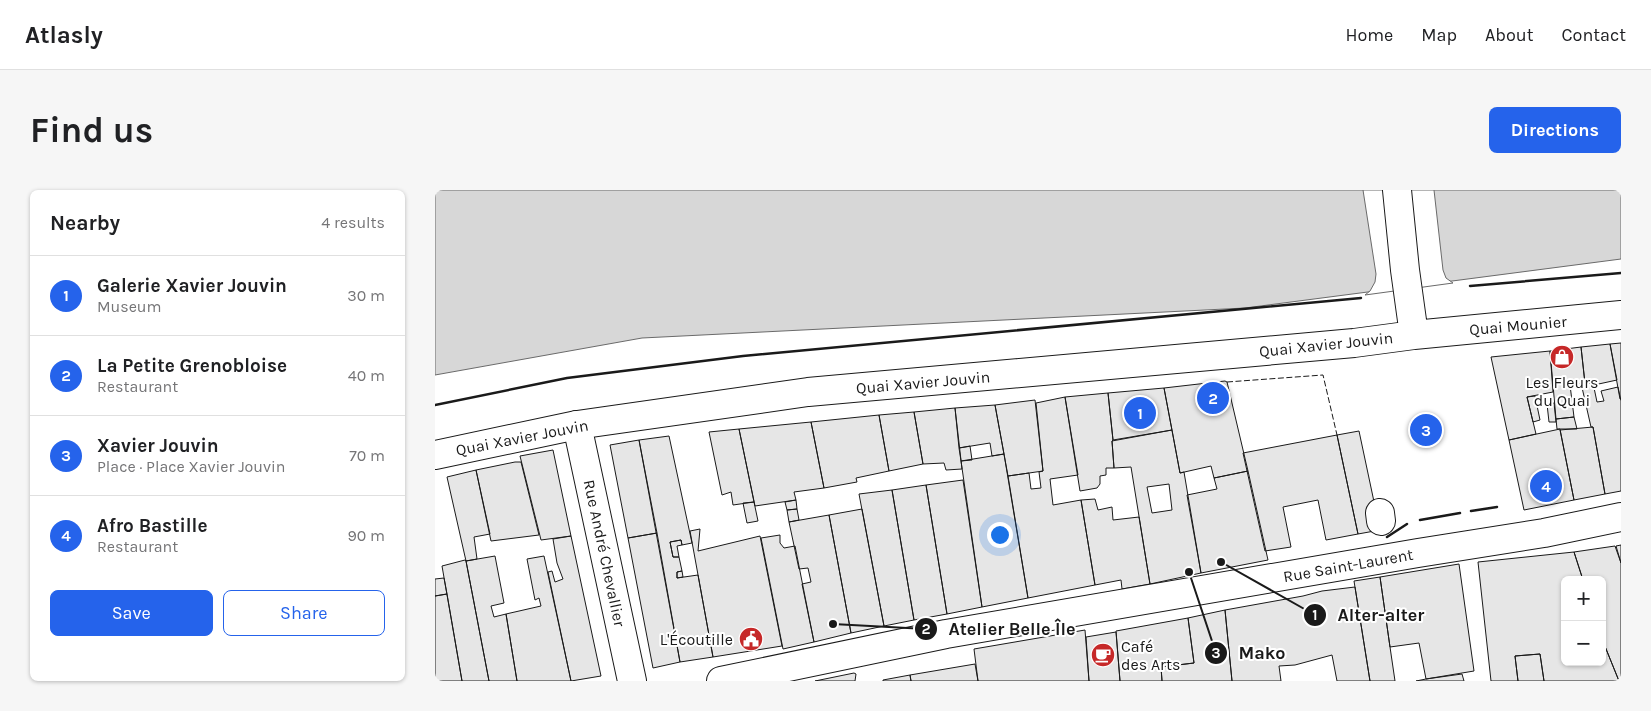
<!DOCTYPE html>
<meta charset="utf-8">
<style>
body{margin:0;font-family:Karla,sans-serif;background:#f6f6f6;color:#202124}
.controls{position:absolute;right:15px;bottom:15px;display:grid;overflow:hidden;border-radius:8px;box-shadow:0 1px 4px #0004}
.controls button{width:45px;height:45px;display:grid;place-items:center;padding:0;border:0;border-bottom:1px solid #e0e0e0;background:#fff;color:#202124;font:25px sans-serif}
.you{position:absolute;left:564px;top:344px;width:18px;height:18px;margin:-12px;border:4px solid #fff;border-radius:50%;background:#1a73e8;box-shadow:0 0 0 8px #1a73e833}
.badge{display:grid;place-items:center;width:32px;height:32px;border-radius:50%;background:#2563eb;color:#fff;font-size:16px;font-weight:700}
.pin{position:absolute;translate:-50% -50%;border:2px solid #fff;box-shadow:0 1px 5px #0006}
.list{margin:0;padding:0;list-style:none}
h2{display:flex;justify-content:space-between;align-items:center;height:65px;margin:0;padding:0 20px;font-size:21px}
h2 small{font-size:16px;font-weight:400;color:#757577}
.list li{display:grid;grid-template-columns:32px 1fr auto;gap:15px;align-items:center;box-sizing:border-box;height:80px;padding:0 20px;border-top:1px solid #e0e0e0}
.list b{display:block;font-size:19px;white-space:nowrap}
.list p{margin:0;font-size:16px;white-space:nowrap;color:#757577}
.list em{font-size:16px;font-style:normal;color:#757577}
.actions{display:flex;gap:10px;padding:15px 20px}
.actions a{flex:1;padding:11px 0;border:1px solid #2563eb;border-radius:8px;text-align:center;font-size:18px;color:#2563eb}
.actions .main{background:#2563eb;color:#fff}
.map{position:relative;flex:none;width:1186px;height:491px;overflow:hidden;border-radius:8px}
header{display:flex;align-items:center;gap:30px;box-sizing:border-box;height:70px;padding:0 25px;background:#fff;border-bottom:1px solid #e0e0e0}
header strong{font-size:24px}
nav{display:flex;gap:28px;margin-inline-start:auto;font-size:18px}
.intro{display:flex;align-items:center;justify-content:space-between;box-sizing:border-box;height:120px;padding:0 30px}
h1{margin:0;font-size:35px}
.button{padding:12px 22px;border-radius:8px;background:#2563eb;color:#fff;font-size:18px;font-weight:700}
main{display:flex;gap:30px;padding:0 30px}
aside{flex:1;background:#fff;border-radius:8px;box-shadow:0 1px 4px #0004}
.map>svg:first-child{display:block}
.water{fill:#d7d7d7;stroke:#6a6a6a}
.pier{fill:#fff;stroke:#6a6a6a}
.building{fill:#e6e6e6;stroke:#1a1a1a;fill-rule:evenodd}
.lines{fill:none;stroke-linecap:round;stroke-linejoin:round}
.street-casing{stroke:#1a1a1a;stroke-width:30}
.secondary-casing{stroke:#1a1a1a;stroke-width:30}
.street{stroke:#fff;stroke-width:28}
.secondary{stroke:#fff;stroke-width:28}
.fence{stroke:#1a1a1a;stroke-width:1;stroke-dasharray:6 2.5;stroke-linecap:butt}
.wall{stroke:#1a1a1a;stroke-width:2.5}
.labels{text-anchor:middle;stroke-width:4;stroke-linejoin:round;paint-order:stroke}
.street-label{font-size:16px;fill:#1a1a1a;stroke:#fff}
.poi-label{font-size:16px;fill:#1a1a1a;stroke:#fff}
.leader{fill:none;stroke:#1a1a1a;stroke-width:2}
.callout-dot{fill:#1a1a1a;stroke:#fff;stroke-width:2}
.mark-label{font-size:15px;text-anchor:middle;font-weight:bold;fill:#fff}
.callout-label{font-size:18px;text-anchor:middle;font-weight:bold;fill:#1a1a1a;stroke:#fff;stroke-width:4;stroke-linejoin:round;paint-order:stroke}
</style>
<header>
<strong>Atlasly</strong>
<nav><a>Home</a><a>Map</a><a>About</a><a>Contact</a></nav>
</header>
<div class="intro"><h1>Find us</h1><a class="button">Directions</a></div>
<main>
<aside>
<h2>Nearby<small>4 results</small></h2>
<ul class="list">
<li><span class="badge">1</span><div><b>Galerie Xavier Jouvin</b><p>Museum</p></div><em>30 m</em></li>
<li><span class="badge">2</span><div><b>La Petite Grenobloise</b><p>Restaurant</p></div><em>40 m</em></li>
<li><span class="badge">3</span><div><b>Xavier Jouvin</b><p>Place · Place Xavier Jouvin</p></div><em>70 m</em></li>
<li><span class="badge">4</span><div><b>Afro Bastille</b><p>Restaurant</p></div><em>90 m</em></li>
</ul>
<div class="actions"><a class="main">Save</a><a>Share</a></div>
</aside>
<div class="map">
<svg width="1186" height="491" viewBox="0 0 1186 491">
<rect width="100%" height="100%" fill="#fff"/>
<path class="water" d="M0,0H1186V69L810,118L207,148L0,185Z"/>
<path class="pier" d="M928,0H999L1008,80L1011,88L1018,93L930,105L935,101L940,92L941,84Z"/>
<path class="building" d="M1186,153V209H1185L1175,154Z
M1175,154L1182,190L1159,195L1158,193L1150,194L1146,157Z
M1146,157L1150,193L1135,195L1139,227L1121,229L1115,161Z
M1115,161L1118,202L1092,207L1101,244L1074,250L1056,167Z
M790,191L792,192L813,281L779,288L776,276L745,283L729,198Z
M1146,193H1158L1162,212L1169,211L1166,201L1183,197L1186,211V301L1170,304L1158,237H1156Z
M729,198L737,240L678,250L673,203Z
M673,203L678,250L677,251L679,278H671V285L665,286V294L662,298L645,301L630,207Z
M1100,206L1105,230L1098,232L1092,207Z
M630,207L643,285L615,289L618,315L646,310L660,395L593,408L573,286L594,283L596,299L606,298L604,282L608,281L601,213Z
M600,210L608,281L573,286L560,215Z
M1119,213L1121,232H1114L1112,214Z
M560,215L569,264L557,266L555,253L524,258L520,218Z
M520,218L527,279L511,280L509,273L488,274L479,222Z
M479,222L488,274L454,281L444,225Z
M444,225L454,281L421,288L422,292L389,298L376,232Z
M1139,227L1142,239H1122L1121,229Z
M376,232L389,298L359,302L361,310L320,316L304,239Z
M1158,237L1170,304L1139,310L1125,240Z
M304,239L319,312L298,315L296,302L287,305L274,242Z
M1125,239L1139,310L1089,320L1074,250Z
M737,240L745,283L749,282L766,383L715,394L696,277L679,278L677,251ZM734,294L737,320L717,323L712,297Z
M924,241L945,340L923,344L902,245Z
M902,245L923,344L891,350L883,310L848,317L856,357L830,361L808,263Z
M234,246L257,353L247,355L246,350L235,352L238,367H244L247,381L242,382V388L263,385L278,467L245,472L204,250Z
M204,250L222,343L193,348L175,255Z
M535,256L537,270L526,271L524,258Z
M118,260L136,346L106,350L85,266Z
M569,264L593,408L547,417L526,271Z
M80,272H86L104,345L56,351L41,280Z
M41,280L55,344L39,347L42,369L31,371L12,287Z
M813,281L833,370L766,383L752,305L782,299L779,288Z
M528,290L547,417L512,424L491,295Z
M491,295L512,424L479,430L457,300Z
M457,300L479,430L449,436L424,304Z
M660,309L663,320L677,317L678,330L704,327L715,394L687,399L686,390L660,395L646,310Z
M361,310L362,319L352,320L350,312Z
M319,312L323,331L312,333L308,313Z
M362,319L364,330L354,332L352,320Z
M427,319L449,436L416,443L394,325Z
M394,325L416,443L379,452L367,394L376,392L373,378L364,379L354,332Z
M265,339L263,361L325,346L347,456L278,467L255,341Z
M222,343L245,472L218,478L193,348Z
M345,345V353L349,358L360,356L379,452L348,459L326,348Z
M136,346L166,486L136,491L113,382L117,381L120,392L128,389L122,373L118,349Z
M246,350L247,355L242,356L244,367H238L235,352Z
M1186,355V373L1181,356Z
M1180,356L1186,373V491H1184L1167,449V390H1148L1139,362Z
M1139,362L1148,390H1130V472H1167V449L1184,491H1109L1105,464L1080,466L1083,491H1056L1043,372Z
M60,366L69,413L56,416L59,427L71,424L82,491H54L31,371Z
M109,366L136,491H82L71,424L106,416L104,408L100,410L92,369Z
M30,370L31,371L54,491H27L7,376Z
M1024,374L1039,481L991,489L984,453L955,457L945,387Z
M247,381L248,387L242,388V382Z
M945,387L955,457L960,491H935L919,391Z
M9,388L12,404L0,406V389Z
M920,397L935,491H902L897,465L860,475L844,476L846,491H797L790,420L868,406L887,401Z
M12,404L27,491H0V406Z
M790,420L797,491H727L726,477L759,473L753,428Z
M753,428L759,473L726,477L727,491H685L681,441Z
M650,440L654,491H543L539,459Z
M681,442L685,491H654L651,447Z
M1105,464L1109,491H1083L1080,466Z
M540,474L543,491H476L475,485Z
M419,483L421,484L420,491H380Z
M1027,484L1029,491H981L991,489Z
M475,485L476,491H448V490Z"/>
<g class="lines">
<g class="street-casing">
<path id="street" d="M142,235L197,491
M945,323L946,331
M286,491L511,444L983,363L1109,343L1186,327"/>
</g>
<g class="secondary-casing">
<path id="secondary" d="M962,0L970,80L979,145
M0,265L142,235L373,202L919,153L979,145L1186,125"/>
</g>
<use href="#street" class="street"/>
<use href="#secondary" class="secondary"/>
<path class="fence" d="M792,192L888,185L902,245"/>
<path class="wall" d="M1035,96L1186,83
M0,215L132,188L308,166L926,108
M1036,321L1062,317
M985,330L1025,323
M952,347L972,334"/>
</g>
<defs>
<g id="shop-disc" transform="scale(1.25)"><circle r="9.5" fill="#c62828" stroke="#fff"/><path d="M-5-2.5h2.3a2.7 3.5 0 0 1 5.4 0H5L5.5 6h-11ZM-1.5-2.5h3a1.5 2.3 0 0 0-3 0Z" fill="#fff"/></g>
<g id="civic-disc" transform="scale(1.25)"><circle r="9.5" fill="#c62828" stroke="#fff"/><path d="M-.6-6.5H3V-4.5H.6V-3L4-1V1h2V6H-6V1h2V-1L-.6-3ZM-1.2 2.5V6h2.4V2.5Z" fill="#fff"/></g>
<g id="cafe-disc" transform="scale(1.25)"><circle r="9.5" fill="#c62828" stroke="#fff"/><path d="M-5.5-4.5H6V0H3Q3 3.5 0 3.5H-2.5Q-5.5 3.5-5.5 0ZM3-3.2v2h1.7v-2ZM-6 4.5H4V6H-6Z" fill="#fff"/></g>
</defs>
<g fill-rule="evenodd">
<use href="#shop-disc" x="1127" y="167"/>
<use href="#civic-disc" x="316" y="449"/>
<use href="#cafe-disc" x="668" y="465"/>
</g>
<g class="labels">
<g class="street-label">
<text transform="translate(1083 135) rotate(-5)" y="6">Quai Mounier</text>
<text transform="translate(891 154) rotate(-6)" y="6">Quai Xavier Jouvin</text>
<text transform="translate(488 192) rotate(-5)" y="6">Quai Xavier Jouvin</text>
<text transform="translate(87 247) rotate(-11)" y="6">Quai Xavier Jouvin</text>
<text transform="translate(170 363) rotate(78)" y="6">Rue André Chevallier</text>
<text transform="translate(913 375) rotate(-10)" y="6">Rue Saint-Laurent</text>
</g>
<g class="poi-label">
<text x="1127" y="198">Les Fleurs<tspan x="1127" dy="18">du Quai</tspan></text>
<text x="298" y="455" text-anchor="end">L'Écoutille</text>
<text x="686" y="462" text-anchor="start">Café<tspan x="686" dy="18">des Arts</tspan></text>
</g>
</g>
<path class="leader" d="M786 372L880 425M398 434L491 439M754 382L781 463"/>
<g class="callout-dot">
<circle cx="786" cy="372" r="5"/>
<circle cx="398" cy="434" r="5"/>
<circle cx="754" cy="382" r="5"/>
<circle cx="880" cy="425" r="12"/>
<circle cx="491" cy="439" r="12"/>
<circle cx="781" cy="463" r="12"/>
</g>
<g class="mark-label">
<text x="880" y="430">1</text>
<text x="491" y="444">2</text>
<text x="781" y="468">3</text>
</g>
<g class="callout-label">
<text x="946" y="431">Alter-alter</text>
<text x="577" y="445">Atelier Belle Île</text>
<text x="827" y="469">Mako</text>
</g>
</svg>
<div class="controls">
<button>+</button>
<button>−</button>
</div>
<div class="you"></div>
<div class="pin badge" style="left:705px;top:223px">1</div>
<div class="pin badge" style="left:778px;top:208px">2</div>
<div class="pin badge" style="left:991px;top:240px">3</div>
<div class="pin badge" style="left:1111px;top:296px">4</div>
</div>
</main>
